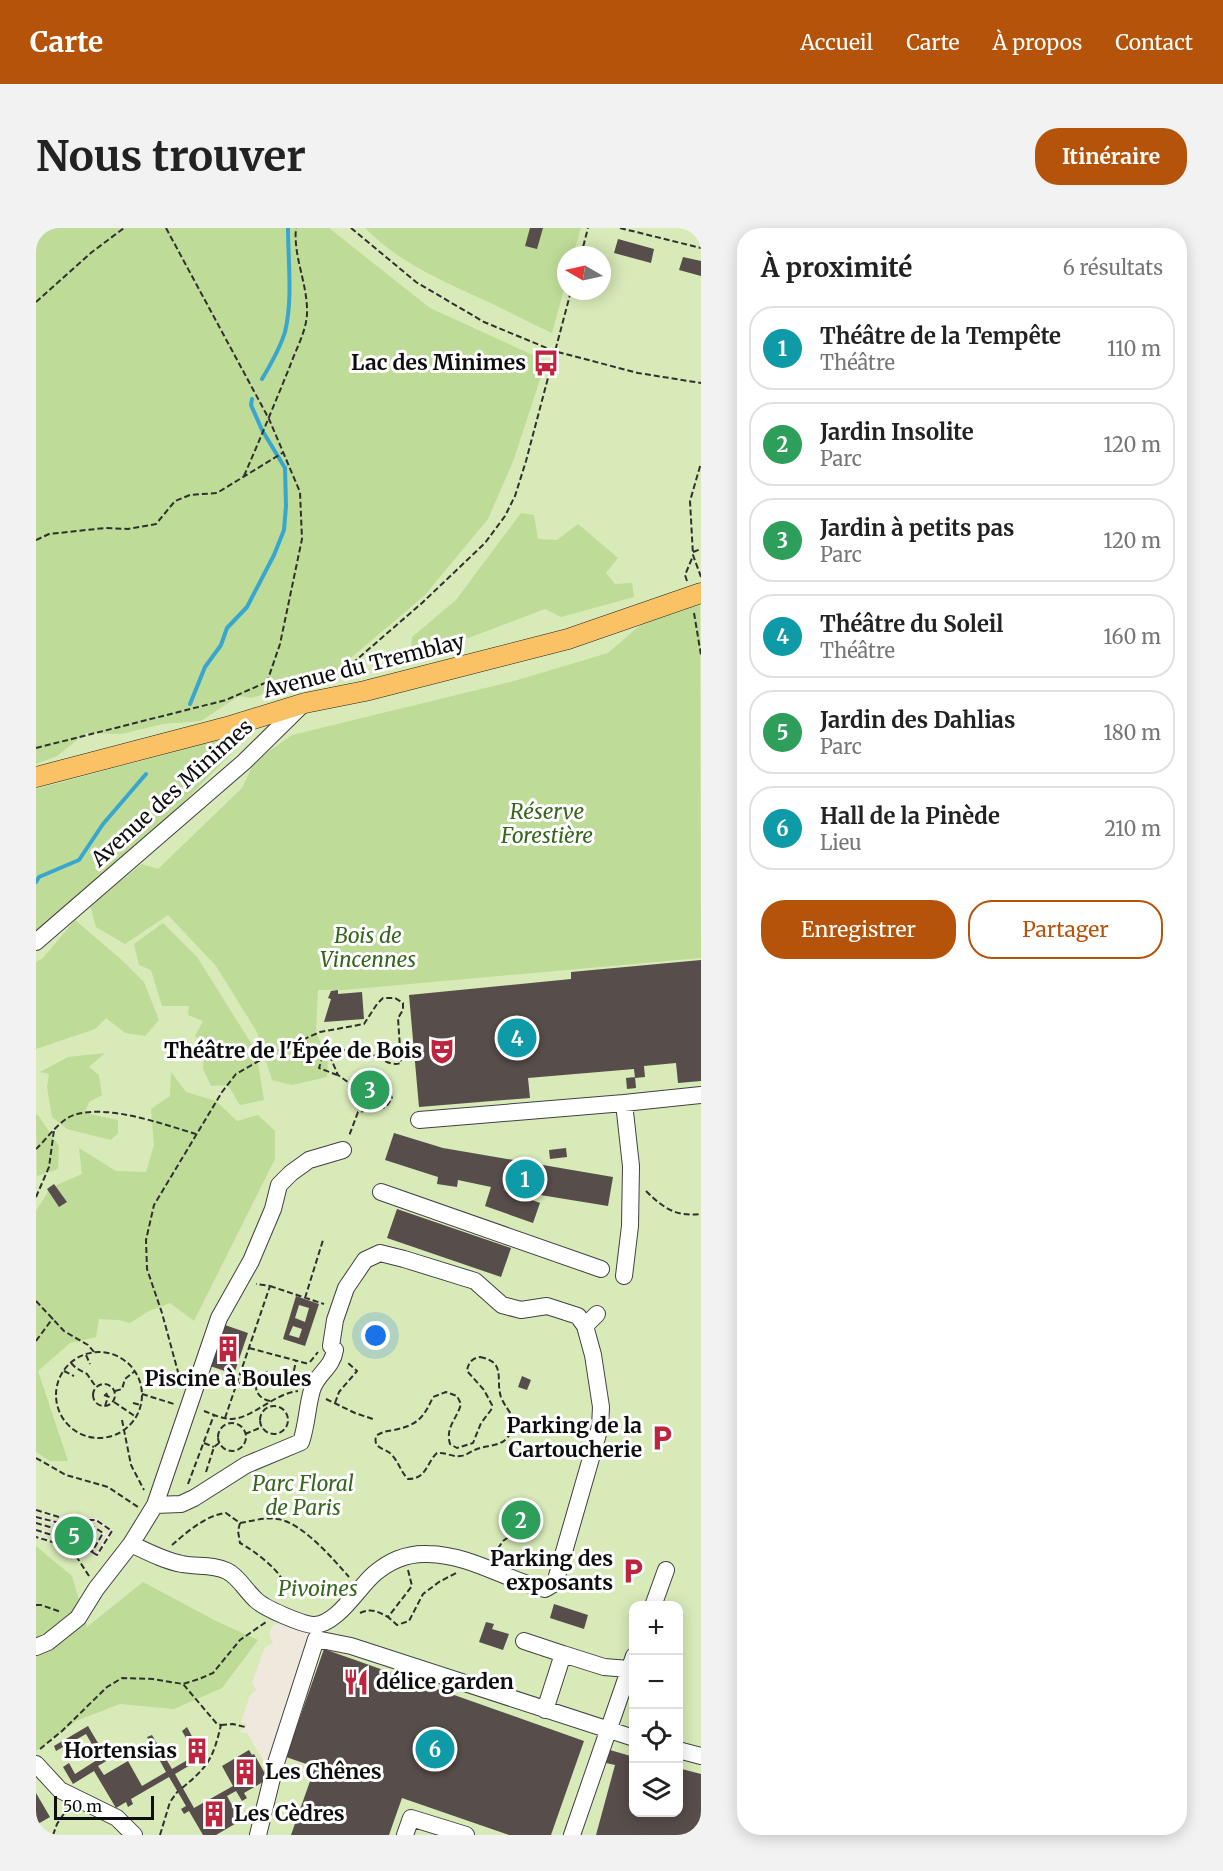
<!DOCTYPE html>
<html lang="fr">
<meta charset="utf-8">
<style>
body{margin:0;font-family:Merriweather,serif;background:#f2f2f2;color:#222}
.controls{position:absolute;right:18px;bottom:18px;display:grid;overflow:hidden;border-radius:12px;box-shadow:0 3px 15px #0003}
.controls button{width:54px;height:54px;display:grid;place-items:center;padding:0;border:0;border-bottom:2px solid #e0e0e0;background:#fff;color:#222;font:30px sans-serif}
.compass{position:absolute;left:521px;top:18px;width:54px;height:54px;border-radius:50%;background:#fff;box-shadow:0 3px 15px #0003;rotate:279deg}
.scale{position:absolute;left:18px;bottom:15px;width:100px;box-sizing:border-box;padding-left:6px;border:3px solid #0e0e0e;border-top:0;font-size:16px;line-height:21px;white-space:nowrap;color:#0e0e0e;-webkit-text-stroke:4px #fff;paint-order:stroke}
.you{position:absolute;left:340px;top:1108px;width:21px;height:21px;margin:-15px;border:4px solid #fff;border-radius:50%;background:#1a73e8;box-shadow:0 0 0 9px #1a73e833}
.badge{display:grid;place-items:center;width:39px;height:39px;border-radius:50%;background:#b45309;color:#fff;font-size:20px;font-weight:700}
.pin{position:absolute;translate:-50% -50%;border:3px solid #fff;box-shadow:0 2px 6px #0006}
.list{margin:0;padding:0;list-style:none}
h2{display:flex;justify-content:space-between;align-items:center;height:78px;margin:0;padding:0 24px;font-size:26px}
h2 small{font-size:20px;font-weight:400;color:#767676}
.list li{display:grid;grid-template-columns:39px 1fr auto;gap:18px;align-items:center;box-sizing:border-box;height:84px;margin:0 12px 12px;padding:0 12px;border:2px solid #e0e0e0;border-radius:24px}
.list b{display:block;font-size:22px;white-space:nowrap}
.list p{margin:0;font-size:20px;white-space:nowrap;color:#767676}
.list em{font-size:20px;font-style:normal;color:#767676}
.actions{display:flex;gap:12px;padding:18px 24px}
.actions a{flex:1;padding:14px 0;border:2px solid #b45309;border-radius:24px;text-align:center;font-size:21px;color:#b45309}
.actions .main{background:#b45309;color:#fff}
.icon{flex:none;width:33px;height:33px;fill:none;stroke:currentColor;stroke-width:2;stroke-linecap:round;stroke-linejoin:round}
.map{position:relative;flex:none;width:665px;height:1607px;overflow:hidden;border-radius:24px}
header{display:flex;align-items:center;gap:36px;box-sizing:border-box;height:84px;padding:0 30px;background:#b45309;color:#fff}
header strong{font-size:28px}
nav{display:flex;gap:33px;margin-inline-start:auto;font-size:21px}
.intro{display:flex;align-items:center;justify-content:space-between;box-sizing:border-box;height:144px;padding:0 36px}
h1{margin:0;font-size:42px}
.button{padding:15px 27px;border-radius:24px;background:#b45309;color:#fff;font-size:21px;font-weight:700}
main{display:flex;gap:36px;padding:0 36px}
aside{flex:1;background:#fff;border-radius:24px;box-shadow:0 3px 15px #0003}
.map>svg:first-child{display:block}
.green{fill:#d8eab8;fill-rule:evenodd}
.forest{fill:#bedb97}
.plaza{fill:#efe8dd}
.lines{fill:none;stroke-linecap:round;stroke-linejoin:round}
.stream{stroke:#39a6cf;stroke-width:4}
.building{fill:#574d4a;fill-rule:evenodd}
.minor-casing{stroke:#414141;stroke-width:18}
.major-casing{stroke:#1f1f1f;stroke-width:21}
.path{stroke:#303030;stroke-width:2;stroke-dasharray:6 3;stroke-linecap:butt}
.minor{stroke:#fff;stroke-width:16}
.major{stroke:#fac264;stroke-width:20}
.labels{text-anchor:middle;stroke-width:6;stroke-linejoin:round;paint-order:stroke}
.poi-label{font-size:21px;font-weight:bold;fill:#0e0e0e;stroke:#fff;text-anchor:end}
.street-label{font-size:21px;fill:#0e0e0e;stroke:#fff}
.park-label{font-size:21px;font-style:italic;fill:#36661d;stroke:#fff}
</style>
<header>
<strong>Carte</strong>
<nav><a>Accueil</a><a>Carte</a><a>À propos</a><a>Contact</a></nav>
</header>
<div class="intro"><h1>Nous trouver</h1><a class="button">Itinéraire</a></div>
<main>
<div class="map">
<svg width="665" height="1607" viewBox="0 0 665 1607">
<rect width="100%" height="100%" fill="#fffaee"/>
<path class="green" d="M0,0H665V1607H0ZM530,27H566V63H530ZM598,1378H642V1584H598Z"/>
<path class="forest" d="M0,0H293L394,80L510,133L478,231L452,291L389,367L296,446L215,470L203,468L165,493L127,496L85,506L50,505L21,528L0,536Z
M329,0H545L537,27H530V54L516,105C490,93 464,79 437,67C399,50 358,30 329,0Z
M485,285L498,287L502,311L521,312L542,296L582,330L570,345L579,356L596,355L598,369L525,389L509,381L387,427L375,424L376,409L420,372Z
M664,376L665,730L308,762H282L280,804L292,832L291,849L256,857L236,852L221,804L180,738L132,687L89,716L60,699L54,677L106,636L122,641L206,560L219,533L256,507L478,453L572,425L610,392Z
M202,503L210,511L48,675L0,719V561L138,524Z
M39,692L88,734L108,754L123,792L109,808L89,805L70,790L59,801L0,821V734L7,730Z
M127,695L161,729L220,823L228,872L204,877L192,857L175,858L167,841L169,818L159,808L167,793L152,787L153,778H126L115,742L103,737L98,716Z
M69,825L53,839L63,847L66,867L53,874L49,885L82,892V905L75,912L31,901L16,889L11,859L13,846L4,844L32,829Z
M135,844L150,864L180,873L201,893L222,887L239,903V931L158,1093L134,1075L113,1083L94,1095L83,1092L63,1091L60,1109L34,1115L2,1143L32,1233H14L0,1224V983L14,960L46,946L43,920L80,943L110,944L118,917L115,881L134,868Z
M0,887H2L23,918L22,941L1,948Z
M0,1318L36,1348L51,1399L107,1354L182,1394L222,1412L186,1460L138,1481L84,1476L40,1493L0,1523Z"/>
<path class="plaza" d="M0,1281L33,1290H60L78,1303L61,1329L48,1321L42,1331L39,1330L32,1324L29,1318L0,1310V1307L32,1317L34,1324L37,1322L35,1314L0,1305V1300L36,1311L43,1315L40,1320L42,1322L47,1313L36,1308L0,1297V1294L31,1303L57,1304L61,1307L52,1320L55,1322L65,1305L58,1300H31L0,1291V1287L32,1296L59,1297L70,1305L58,1323L60,1325L73,1303L59,1294L33,1293L0,1284Z
M244,1395L275,1405L232,1540L211,1505L203,1504L212,1497L205,1494L214,1467L220,1462L216,1455L229,1419L237,1415L233,1406L237,1397Z"/>
<g class="lines">
<path class="stream" d="M226,151C235,136 244,120 249,104C257,71 252,33 252,0
M154,476L169,439L185,417L191,400L211,379L238,327L248,302L250,278L249,240L226,202L215,177L216,171
M0,654L3,649L43,632L67,596L110,546"/>
</g>
<path class="building" d="M494,0H507L501,21L489,18Z
M582,11L618,21L615,35L578,25Z
M647,29L665,33V48L643,42Z
M665,732V853L642,855L640,835L608,838L609,849L599,850L598,841L492,850L494,870L383,879L373,767L535,751V744Z
M302,762V766L326,764L328,791L288,794L295,771L292,770L295,763Z
M599,849L600,860L591,861L590,850Z
M358,905L407,920L577,949L572,978L467,961L504,975L497,995L449,978L455,959L422,952L421,959L401,956L402,949L349,932Z
M530,920L531,929L514,931L513,922Z
M18,956L31,974L23,979L11,961Z
M361,981L475,1020L465,1049L351,1010Z
M260,1068L283,1076L269,1118L247,1111ZM263,1077L273,1080L269,1094L259,1090ZM257,1098L266,1101L263,1110L253,1107Z
M186,1096L212,1105L198,1146L171,1137Z
M486,1148L495,1152L491,1162L482,1159Z
M518,1376L552,1387L548,1401L514,1390Z
M450,1394L458,1396L456,1401L473,1406L467,1422L443,1414Z
M288,1421L548,1513L515,1607H473L366,1570L353,1607H255L279,1539L250,1529Z
M52,1498L72,1532L62,1538L68,1547L92,1533L106,1558L130,1544L111,1509L116,1507L136,1541L160,1527L146,1503L151,1499L159,1514L164,1511L167,1516L162,1519L168,1529L139,1546L158,1580L197,1558L186,1538L213,1522L216,1527L218,1526L232,1551L208,1565L211,1570L206,1573L200,1563L191,1568L202,1588L206,1585L209,1590L180,1607H167L153,1583L148,1586L145,1581L150,1578L133,1549L95,1571L97,1576L92,1579L90,1574L80,1580L58,1543L37,1556L27,1539L33,1535L39,1546L64,1530L50,1506L20,1523L18,1518Z
M574,1522L598,1529V1584H642V1540L665,1546V1607H560L579,1537L570,1535Z
M0,1565L14,1589L0,1597Z"/>
<g class="lines">
<g class="minor-casing">
<path id="minor" d="M0,714L208,534L268,475
M383,892L588,875L665,867
M345,964L565,1041
M588,1048L594,998L595,938L588,875
M549,1098L561,1086
M95,1316C112,1324 129,1333 146,1336C161,1339 177,1336 191,1343C203,1349 209,1362 220,1372C228,1380 265,1396 277,1397C300,1398 322,1360 338,1346C353,1333 372,1325 392,1326C436,1327 469,1352 509,1361L519,1355L564,1199L565,1179L557,1127L549,1098L542,1088L511,1078L485,1082L466,1077L439,1053L368,1031L344,1025L329,1032L310,1060L299,1092L295,1118L299,1122C296,1141 281,1145 276,1162C271,1179 271,1197 265,1214L210,1237L158,1270L145,1276L119,1277
M617,1378L630,1342
M488,1413L527,1426L509,1482
M0,1419L12,1414L42,1390L60,1361L95,1316L119,1277L183,1090L215,1033L237,981L243,957L255,945L273,932L307,922
M527,1426L568,1439L593,1441
M642,1522L665,1528
M0,1536L24,1562L81,1590L98,1607
M222,1607L239,1538L280,1411L315,1418L598,1510
M369,1607L375,1590L430,1607
M536,1607L598,1428"/>
</g>
<g class="major-casing">
<path id="major" d="M0,549L191,499L269,475L329,463L532,411L665,365"/>
</g>
<path class="path" d="M130,0L233,191L264,264L266,311L244,416L231,454L247,463
M315,0L380,54L448,94L518,123L602,145L665,155
M584,0L665,20
M545,27L552,0
M0,74L56,24L88,0
M208,248C224,211 239,175 254,138C260,121 270,104 271,86C272,56 257,29 260,0
M0,312L13,306L69,300L92,301L120,296L139,273L154,267L181,265L248,224
M657,324L665,321
M665,349L657,327L654,273L665,235
M651,353L649,347L657,328
M658,385L665,427
M296,453L386,375L449,315L469,288L479,268L490,233L535,63
M0,520L190,472L231,454
M290,819L302,847L316,857L333,854L350,858L356,870L350,879L322,884L313,908
M290,819L283,840L301,847
M0,921C11,911 23,892 38,887C73,876 126,896 160,906
M610,963C627,980 640,989 665,986
M0,969L13,939L18,902
M234,1058L288,1076
M269,1070L287,1012
M0,1073L28,1103L52,1117L58,1124
M0,1113L17,1090
M213,1120L273,1136
M20 1167a43 43 0 1 1 86 0a43 43 0 1 1-86 0Z
M50,1127L54,1136
M444,1129C471,1134 459,1152 465,1169C471,1185 487,1192 471,1210C463,1219 451,1217 441,1221C435,1223 430,1228 424,1228C416,1229 409,1224 401,1225C390,1235 391,1251 372,1251C365,1244 363,1235 356,1227C349,1219 337,1222 340,1208C345,1204 351,1203 358,1202C381,1197 387,1191 397,1169L410,1164L421,1168L425,1176C421,1191 409,1199 414,1216L421,1220L437,1215L445,1195L455,1182L456,1177L448,1162L431,1143C432,1135 436,1130 444,1129Z
M274,1134L282,1124
M35,1135L40,1140L51,1146L60,1159
M28,1143L38,1148
M194,1152L219,1161
M145,1155L126,1085L111,1041L110,1012L118,977L186,864L200,846L235,826L284,804L328,796L341,776L347,770H359L367,775V782L362,790L365,835C355,838 348,833 341,827C337,828 331,829 326,829C311,829 311,816 290,819
M57 1167a11 11 0 1 1 22 0a11 11 0 1 1-22 0Z
M79,1163L86,1161L89,1151L99,1143
M106,1166L138,1176
M68,1167L76,1170
M290,1171L319,1185L337,1191
M234,1173C217,1170 215,1151 230,1144L257,1147L260,1133
M78,1174L100,1189
M97,1175L105,1177
M299,1175L303,1164L321,1143L312,1135
M69,1178L72,1169L70,1165
M224 1192a14 14 0 1 1 28 0a14 14 0 1 1-28 0Z
M168,1183C176,1186 186,1191 196,1191C217,1190 237,1166 262,1163
M189,1190L234,1058L220,1056
M86,1192L95,1237L108,1262
M182 1209a14 14 0 1 1 28 0a14 14 0 1 1-28 0Z
M209,1206L226,1199
M168,1215L178,1219
M0,1230L30,1247L72,1259L102,1279
M170,1244L178,1219L183,1215
M152,1256L178,1187
M0,1282L33,1292H60L76,1303L61,1327L56,1324
M0,1289L36,1298L58,1299L67,1305L56,1324L47,1319
M0,1295L38,1306L51,1313L40,1328L32,1324L30,1318L0,1309
M204,1295L202,1303L204,1315C217,1322 248,1344 249,1360C249,1363 248,1366 247,1370
M0,1302L38,1314L40,1328L53,1348
M136,1317C151,1304 170,1287 190,1285L204,1295C216,1293 229,1289 241,1291C266,1294 297,1331 313,1349
M457,1328L467,1313L501,1288
M372,1342L376,1358L352,1389L361,1397L373,1393L387,1366L403,1354L420,1345
M0,1377H5L25,1384
M324,1385C335,1380 341,1383 352,1389
M185,1497L197,1496L209,1499
M4,1521L26,1503L71,1459L86,1450L117,1451L147,1456L163,1451L177,1445L204,1412L230,1394
M146,1560C173,1538 177,1530 185,1497L181,1496L147,1456
M0,1605L1,1607
M17,1607L21,1596L31,1581
M124,1607L134,1574L142,1563"/>
<use href="#minor" class="minor"/>
<use href="#major" class="major"/>
</g>
<defs>
<g id="bus-bare" transform="scale(2.07)"><path d="M-5-6H5V4H4V6H2V4H-2V6H-4V4H-5ZM-3.5-4V0h7V-4ZM-3.5 1.2v1.5H-2V1.2ZM2 1.2v1.5H3.5V1.2Z" fill="#bf243f" stroke="#fff" stroke-width="2.5" paint-order="stroke"/></g>
<g id="theatre-bare" transform="scale(2.07)"><path d="M-5-5.5Q0-4 5-5.5V0Q5 5 0 6Q-5 5-5 0ZM-3.3-2.5H-1v1.5H-3.3ZM1-2.5H3.3v1.5H1ZM-2.8 1Q0 5.5 2.8 1Z" fill="#bf243f" stroke="#fff" stroke-width="2.5" paint-order="stroke"/></g>
<g id="building-bare" transform="scale(2.07)"><path d="M-4-6H4V6H1V3H-1V6H-4ZM-2.5-4.3h1.7v1.8h-1.7ZM.8-4.3h1.7v1.8H.8ZM-2.5-1h1.7V.8h-1.7ZM.8-1h1.7V.8H.8Z" fill="#bf243f" stroke="#fff" stroke-width="2.5" paint-order="stroke"/></g>
<g id="parking-bare" transform="scale(2.07)"><path d="M-3.5-5.5H1a3.5 3.5 0 0 1 0 7H-1V5.5H-3.5ZM-1-3.4V-.6H.8a1.4 1.4 0 0 0 0-2.8Z" fill="#bf243f" stroke="#fff" stroke-width="2.5" paint-order="stroke"/></g>
<g id="restaurant-bare" transform="scale(2.07)"><path d="M-5-6h1v4h1v-4h1v4h1v-4h1v5L-1.5 .5V6h-2V.5L-5-1ZM5-6V6H3V1.5H1.5Q1.5-4 5-6Z" fill="#bf243f" stroke="#fff" stroke-width="2.5" paint-order="stroke"/></g>
</defs>
<g fill-rule="evenodd">
<use href="#bus-bare" x="510" y="135"/>
<use href="#theatre-bare" x="406" y="823"/>
<use href="#building-bare" x="192" y="1121"/>
<use href="#parking-bare" x="626" y="1210"/>
<use href="#parking-bare" x="597" y="1343"/>
<use href="#restaurant-bare" x="320" y="1454"/>
<use href="#building-bare" x="161" y="1523"/>
<use href="#building-bare" x="209" y="1544"/>
<use href="#building-bare" x="178" y="1586"/>
</g>
<g class="labels">
<g class="poi-label">
<text x="490" y="142">Lac des Minimes</text>
<text x="386" y="830">Théâtre de l'Épée de Bois</text>
<text x="192" y="1158" text-anchor="middle">Piscine à Boules</text>
<text x="606" y="1205">Parking de la<tspan x="606" dy="24">Cartoucherie</tspan></text>
<text x="577" y="1338">Parking des<tspan x="577" dy="24">exposants</tspan></text>
<text x="340" y="1461" text-anchor="start">délice garden</text>
<text x="141" y="1530">Hortensias</text>
<text x="229" y="1551" text-anchor="start">Les Chênes</text>
<text x="198" y="1593" text-anchor="start">Les Cèdres</text>
</g>
<g class="street-label">
<text transform="translate(328 438) rotate(-14)" y="7">Avenue du Tremblay</text>
<text transform="translate(136 565) rotate(-42)" y="7">Avenue des Minimes</text>
</g>
<g class="park-label">
<text x="511" y="591">Réserve<tspan x="511" dy="24">Forestière</tspan></text>
<text x="332" y="715">Bois de<tspan x="332" dy="24">Vincennes</tspan></text>
<text x="267" y="1263">Parc Floral<tspan x="267" dy="24">de Paris</tspan></text>
<text x="282" y="1368">Pivoines</text>
</g>
</g>
</svg>
<div class="controls">
<button>+</button>
<button>−</button>
<button><svg class="icon" aria-label="locate" viewBox="0 0 24 24"><circle cx="12" cy="12" r="6"/><path d="M12 2v4M12 18v4M2 12h4M18 12h4"/></svg></button>
<button><svg class="icon" aria-label="layers" viewBox="0 0 24 24"><path d="M12 4l9 5-9 5-9-5zM3 14l9 5 9-5"/></svg></button>
</div>
<svg class="compass" viewBox="-18 -18 36 36"><path d="M0-13l5 13h-10z" fill="#e53935"/><path d="M0 13l5-13h-10z" fill="#767676"/></svg>
<div class="scale">50 m</div>
<div class="you"></div>
<div class="pin badge" style="left:489px;top:951px;background:#0f9aa8">1</div>
<div class="pin badge" style="left:485px;top:1292px;background:#2e9e5b">2</div>
<div class="pin badge" style="left:334px;top:862px;background:#2e9e5b">3</div>
<div class="pin badge" style="left:481px;top:810px;background:#0f9aa8">4</div>
<div class="pin badge" style="left:38px;top:1308px;background:#2e9e5b">5</div>
<div class="pin badge" style="left:399px;top:1521px;background:#0f9aa8">6</div>
</div>
<aside>
<h2>À proximité<small>6 résultats</small></h2>
<ul class="list">
<li><span class="badge" style="background:#0f9aa8">1</span><div><b>Théâtre de la Tempête</b><p>Théâtre</p></div><em>110 m</em></li>
<li><span class="badge" style="background:#2e9e5b">2</span><div><b>Jardin Insolite</b><p>Parc</p></div><em>120 m</em></li>
<li><span class="badge" style="background:#2e9e5b">3</span><div><b>Jardin à petits pas</b><p>Parc</p></div><em>120 m</em></li>
<li><span class="badge" style="background:#0f9aa8">4</span><div><b>Théâtre du Soleil</b><p>Théâtre</p></div><em>160 m</em></li>
<li><span class="badge" style="background:#2e9e5b">5</span><div><b>Jardin des Dahlias</b><p>Parc</p></div><em>180 m</em></li>
<li><span class="badge" style="background:#0f9aa8">6</span><div><b>Hall de la Pinède</b><p>Lieu</p></div><em>210 m</em></li>
</ul>
<div class="actions"><a class="main">Enregistrer</a><a>Partager</a></div>
</aside>
</main>
